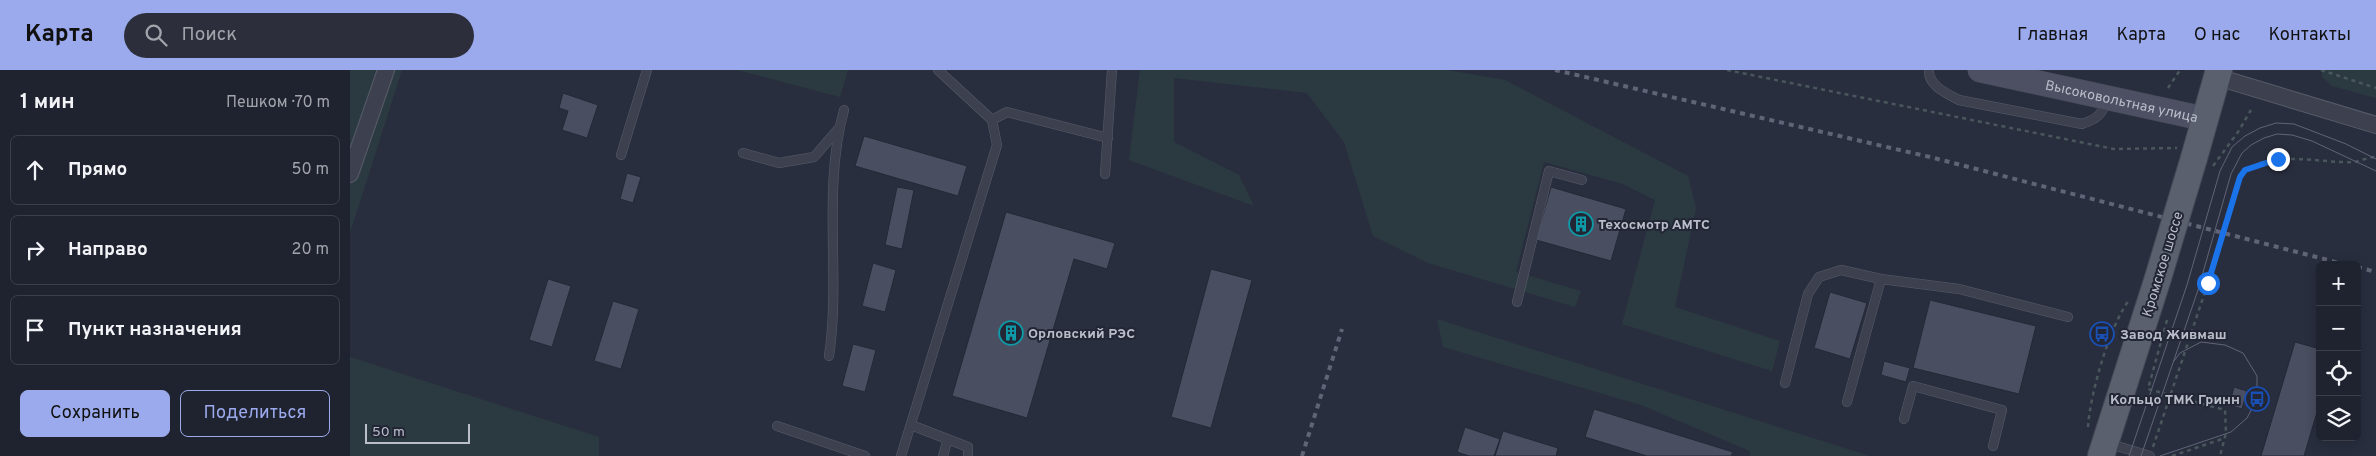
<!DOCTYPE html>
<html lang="ru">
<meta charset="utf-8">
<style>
body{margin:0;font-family:Overpass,sans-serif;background:#2c2f3b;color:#f1f3f6}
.controls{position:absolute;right:15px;bottom:15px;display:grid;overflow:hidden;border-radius:8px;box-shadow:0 2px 12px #0003}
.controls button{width:45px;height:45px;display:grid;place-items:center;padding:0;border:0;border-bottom:1px solid #3c3f4b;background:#1f222f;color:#f1f3f6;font:25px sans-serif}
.scale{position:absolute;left:15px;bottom:12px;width:105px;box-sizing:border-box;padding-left:5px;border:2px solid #babdca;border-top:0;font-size:14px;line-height:18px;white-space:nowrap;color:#babdca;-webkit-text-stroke:4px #222635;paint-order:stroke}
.stop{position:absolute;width:15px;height:15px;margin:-11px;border:4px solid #1a73e8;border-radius:50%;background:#fff}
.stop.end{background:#1a73e8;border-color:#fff;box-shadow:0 1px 5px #0008}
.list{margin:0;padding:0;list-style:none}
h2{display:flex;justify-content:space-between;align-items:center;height:65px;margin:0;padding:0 20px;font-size:21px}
h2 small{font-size:16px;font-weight:400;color:#a1a4aa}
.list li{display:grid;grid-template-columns:32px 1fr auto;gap:15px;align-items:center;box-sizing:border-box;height:70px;margin:0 10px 10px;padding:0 10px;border:1px solid #3c3f4b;border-radius:8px}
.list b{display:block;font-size:19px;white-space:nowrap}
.list em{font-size:16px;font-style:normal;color:#a1a4aa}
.actions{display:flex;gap:10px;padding:15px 20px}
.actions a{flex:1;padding:11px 0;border:1px solid #9baaed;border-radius:8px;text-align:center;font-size:18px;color:#9baaed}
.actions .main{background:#9baaed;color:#111}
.icon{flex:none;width:28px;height:28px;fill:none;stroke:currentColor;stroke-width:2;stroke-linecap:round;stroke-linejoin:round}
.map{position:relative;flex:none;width:2026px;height:386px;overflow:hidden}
header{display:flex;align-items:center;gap:30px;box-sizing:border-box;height:70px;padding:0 25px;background:#9baaed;color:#111}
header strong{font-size:24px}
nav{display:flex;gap:28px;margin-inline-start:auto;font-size:18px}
.search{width:350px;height:45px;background:#2c2f3b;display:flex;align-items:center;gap:12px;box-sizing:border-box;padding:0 18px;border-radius:28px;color:#a1a4aa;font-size:19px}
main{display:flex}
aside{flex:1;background:#1f222f}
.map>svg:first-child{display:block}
.green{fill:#2b3a40}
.building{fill:#494e60;stroke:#242836}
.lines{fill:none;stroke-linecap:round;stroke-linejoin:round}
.service-casing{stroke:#585c6a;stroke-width:10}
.minor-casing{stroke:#585c6a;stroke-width:18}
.secondary-casing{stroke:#474a58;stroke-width:25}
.primary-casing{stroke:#474a58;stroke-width:28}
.path{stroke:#49575d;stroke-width:2.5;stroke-dasharray:4 4;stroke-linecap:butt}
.service{stroke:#3d414f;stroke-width:9}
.minor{stroke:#3d414f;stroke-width:16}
.secondary{stroke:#4c5062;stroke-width:24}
.primary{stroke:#5b606f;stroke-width:26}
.tram{stroke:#606476;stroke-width:1}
.rail{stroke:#606476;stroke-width:4;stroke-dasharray:5 5;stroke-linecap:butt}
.primary-bridge-casing{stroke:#474a58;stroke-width:28;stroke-linecap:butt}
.path-bridge{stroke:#49575d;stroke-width:2.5;stroke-dasharray:4 4;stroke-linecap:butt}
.primary-bridge{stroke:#5b606f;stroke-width:26}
.route{stroke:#1a73e8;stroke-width:6}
.labels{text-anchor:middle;stroke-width:4;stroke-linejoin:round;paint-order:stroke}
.street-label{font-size:14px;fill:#babdca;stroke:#222635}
.poi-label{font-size:14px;font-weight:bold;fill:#babdca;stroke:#222635;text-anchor:start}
</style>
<header>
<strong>Карта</strong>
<div class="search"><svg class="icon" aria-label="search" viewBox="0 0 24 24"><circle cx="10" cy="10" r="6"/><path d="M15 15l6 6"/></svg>Поиск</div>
<nav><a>Главная</a><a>Карта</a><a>О нас</a><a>Контакты</a></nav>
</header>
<main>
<aside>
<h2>1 мин<small>Пешком · 70 m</small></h2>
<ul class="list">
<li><svg class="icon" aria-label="ahead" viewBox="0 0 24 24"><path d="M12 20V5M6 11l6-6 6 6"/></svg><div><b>Прямо</b></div><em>50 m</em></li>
<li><svg class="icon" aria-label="right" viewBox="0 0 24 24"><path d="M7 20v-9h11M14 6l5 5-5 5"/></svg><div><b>Направо</b></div><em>20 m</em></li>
<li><svg class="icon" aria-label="arrive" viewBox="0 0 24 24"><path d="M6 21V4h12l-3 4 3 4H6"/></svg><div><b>Пункт назначения</b></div></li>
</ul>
<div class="actions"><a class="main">Сохранить</a><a>Поделиться</a></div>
</aside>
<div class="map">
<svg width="2026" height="386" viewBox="0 0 2026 386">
<rect width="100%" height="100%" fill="#292e3f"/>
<path class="green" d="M0,0H52L0,163Z
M387,0H498L490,27Z
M790,0H1097L1155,10L1338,106L1346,138L1325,237L1430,271L1422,301L1272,254L1305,130L1273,114L1194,92L1166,202L1231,221L1225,237L1078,193L1023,166L994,72L957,23L824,8V72L889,105L904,136L779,90Z
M1972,0H2026V28L1982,16L1972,7Z
M1087,249L1520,386H1400V381L1291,335L1093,277Z
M0,287L249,367V386H0Z"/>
<path class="building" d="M213,23L248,35L237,68L212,60L218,41L209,38Z
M514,66L617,96L608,126L505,96Z
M277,103L291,107L283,133L270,129Z
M547,117L564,120L552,179L535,175Z
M1201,117L1276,139L1261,191L1186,170Z
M656,142L765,173L757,199L724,189L677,348L602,326Z
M523,193L546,200L535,242L512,236Z
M861,199L902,210L861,358L821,347Z
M198,209L221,216L202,277L179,270Z
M1480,222L1517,233L1500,289L1464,278Z
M1580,230L1686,256L1669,324L1563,298Z
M263,231L289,239L271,299L244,291Z
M1945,272L1970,279V332L1954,386H1911Z
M503,274L526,280L515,322L492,316Z
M1534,291L1560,298L1556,312L1531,305Z
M1884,317L1897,321L1892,339L1879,335Z
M1244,339L1383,382L1381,386H1297L1235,367Z
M1115,357L1150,369L1144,386H1119L1107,382Z
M1153,361L1208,378L1206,386H1145Z"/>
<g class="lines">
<g class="service-casing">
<path id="service" d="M1579,0C1578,16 1598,24 1609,30L1732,54C1747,49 1753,44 1757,29
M642,50L657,42L758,68
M393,83L429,93L464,87L489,58
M271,85L297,0
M755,104L762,0
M1167,232L1199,101L1232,110
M479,286C491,207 472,119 494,40
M1435,313L1458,224L1469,207L1491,200L1531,209
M1497,332L1531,209L1609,219L1718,247
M1554,349L1563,316L1652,340L1643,376
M561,355L618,377V386
M427,356L515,386
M1757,373L1800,386
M551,386L647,75L642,50L588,0
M593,386L598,369"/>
</g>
<g class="minor-casing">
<path id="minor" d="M1867,7L2026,55
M0,104L36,0"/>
</g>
<g class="secondary-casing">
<g id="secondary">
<path id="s1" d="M1630,0L1855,49"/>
</g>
</g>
<g class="primary-casing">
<path id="primary" d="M1844,88L1869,0
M1751,386L1808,208"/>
</g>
<path class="path" d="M1377,0L1764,79L1827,78
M1971,0L2026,18
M1818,18L1830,0
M1863,96L1888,62L1901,40
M1890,107C1913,77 1971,94 2004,92C2011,91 2018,87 2026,87
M1817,250L1798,319L1875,340L1876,363L1870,386
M1738,357C1740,324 1760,254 1780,229
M1803,377L1858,213
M1822,386L1875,368"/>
<use href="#service" class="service"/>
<use href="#minor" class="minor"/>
<use href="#secondary" class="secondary"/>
<use href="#primary" class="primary"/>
<path class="tram" d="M1779,386L1837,215L1870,101L1882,77L1895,66L1910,58L1926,53L1944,54L1996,74L2026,89
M1791,386L1848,220L1881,104L1892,83L1901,75L1914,68L1927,64L1942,65L1962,71L2026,101
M1810,386L1881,362L1897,348L1907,329V306L1893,283L1875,275L1851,272L1830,283L1824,291"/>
<path class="rail" d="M1205,0L1580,87L1997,195
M2007,197L2026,202
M952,386L992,259"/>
<g class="primary-bridge-casing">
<path id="primary-bridge" d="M1808,208L1844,88"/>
</g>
<path class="path-bridge" d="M1858,213L1890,107"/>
<use href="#primary-bridge" class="primary-bridge"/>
</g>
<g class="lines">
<path class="route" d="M1858,213L1890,107L1895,100L1928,89"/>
</g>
<defs>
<g id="building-ring" transform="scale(1.25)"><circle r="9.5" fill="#222635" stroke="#0f9aa8" stroke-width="1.5"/><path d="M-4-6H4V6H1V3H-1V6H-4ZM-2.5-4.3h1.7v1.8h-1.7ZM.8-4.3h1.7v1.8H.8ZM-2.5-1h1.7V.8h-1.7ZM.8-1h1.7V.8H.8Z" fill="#0f9aa8"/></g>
<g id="bus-ring" transform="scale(1.25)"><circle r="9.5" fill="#222635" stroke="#1a4fb4" stroke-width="1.5"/><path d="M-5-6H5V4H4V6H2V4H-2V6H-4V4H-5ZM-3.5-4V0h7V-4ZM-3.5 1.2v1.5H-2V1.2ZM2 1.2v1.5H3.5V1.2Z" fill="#1a4fb4"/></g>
</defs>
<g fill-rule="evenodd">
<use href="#building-ring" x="1231" y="154"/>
<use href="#building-ring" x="661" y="263"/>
<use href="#bus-ring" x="1752" y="264"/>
<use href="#bus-ring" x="1907" y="329"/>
</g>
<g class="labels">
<g class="street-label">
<text dy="5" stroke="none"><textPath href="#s1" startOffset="145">Высоковольтная улица</textPath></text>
<text transform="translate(1812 194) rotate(-73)" y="5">Кромское шоссе</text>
</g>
<g class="poi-label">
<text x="1248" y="159">Техосмотр АМТС</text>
<text x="678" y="268">Орловский РЭС</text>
<text x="1770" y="269">Завод Живмаш</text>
<text x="1890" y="334" text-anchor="end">Кольцо ТМК Гринн</text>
</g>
</g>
</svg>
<div class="controls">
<button>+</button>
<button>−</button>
<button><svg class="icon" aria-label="locate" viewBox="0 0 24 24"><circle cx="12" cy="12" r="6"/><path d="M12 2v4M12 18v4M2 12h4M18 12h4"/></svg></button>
<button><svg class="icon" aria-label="layers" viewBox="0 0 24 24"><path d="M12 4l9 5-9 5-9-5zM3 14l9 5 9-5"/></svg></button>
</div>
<div class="scale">50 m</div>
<div class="stop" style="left:1858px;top:213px"></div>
<div class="stop end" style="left:1928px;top:89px"></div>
</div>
</main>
